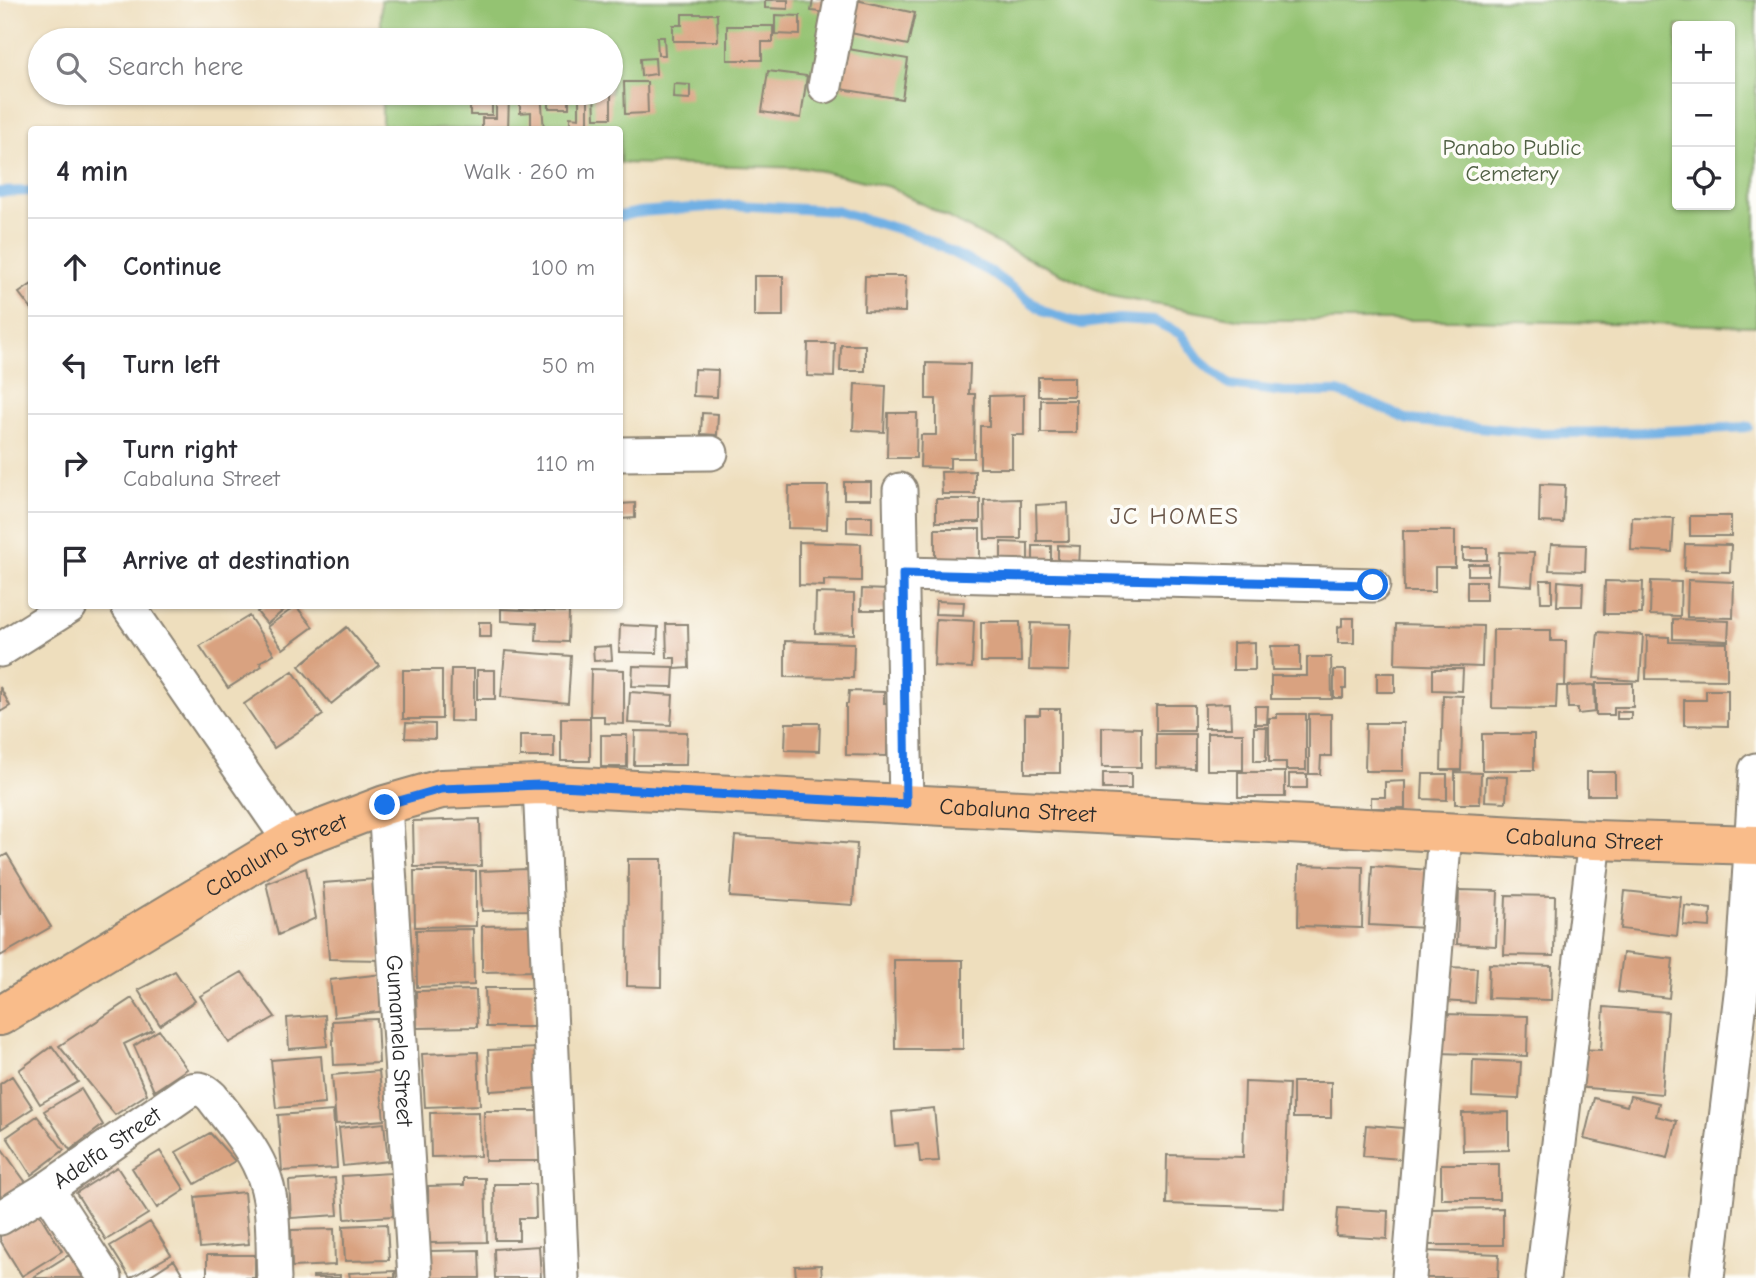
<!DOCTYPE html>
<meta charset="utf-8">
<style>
body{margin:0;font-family:"Comic Neue",sans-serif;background:#f2f2f3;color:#2b2b33}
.controls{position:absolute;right:21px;top:21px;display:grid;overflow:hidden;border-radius:7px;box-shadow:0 2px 5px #0004}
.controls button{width:63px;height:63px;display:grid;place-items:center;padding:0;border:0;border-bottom:2px solid #e1e1e2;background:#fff;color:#2b2b33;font:35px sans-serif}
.stop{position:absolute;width:21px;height:21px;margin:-16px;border:5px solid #1a73e8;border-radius:50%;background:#fff}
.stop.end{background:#1a73e8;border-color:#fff;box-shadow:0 2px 7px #0008}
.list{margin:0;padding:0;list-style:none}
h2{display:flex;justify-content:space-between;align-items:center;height:91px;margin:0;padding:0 28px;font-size:30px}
h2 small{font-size:23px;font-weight:400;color:#7c7c81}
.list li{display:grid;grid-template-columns:46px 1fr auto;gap:21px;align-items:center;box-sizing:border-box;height:98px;padding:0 28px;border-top:2px solid #e1e1e2}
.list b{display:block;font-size:26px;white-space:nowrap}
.list p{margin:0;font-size:23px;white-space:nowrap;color:#7c7c81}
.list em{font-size:23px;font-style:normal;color:#7c7c81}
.icon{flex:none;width:38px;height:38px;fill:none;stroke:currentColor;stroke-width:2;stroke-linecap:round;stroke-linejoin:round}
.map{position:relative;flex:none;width:1756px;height:1278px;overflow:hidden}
.search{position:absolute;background:#fff;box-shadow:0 2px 5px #0004;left:28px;top:28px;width:595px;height:77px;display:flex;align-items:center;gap:18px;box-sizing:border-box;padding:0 24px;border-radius:38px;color:#7c7c81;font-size:26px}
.panel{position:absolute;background:#fff;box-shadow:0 2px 5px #0004;left:28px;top:126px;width:595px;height:483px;border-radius:7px}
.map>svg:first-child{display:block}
.green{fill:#94c372;stroke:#60774e;stroke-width:2;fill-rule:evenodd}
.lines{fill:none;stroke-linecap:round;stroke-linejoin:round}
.stream{stroke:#71b0e4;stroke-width:10}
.building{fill:#d9a280}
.minor-casing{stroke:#8c8474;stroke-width:37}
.major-casing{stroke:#8c8474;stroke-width:42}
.minor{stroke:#fff;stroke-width:33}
.major{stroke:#f9bc8a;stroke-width:38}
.route{stroke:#1a73e8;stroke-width:9}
.labels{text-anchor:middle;stroke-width:7;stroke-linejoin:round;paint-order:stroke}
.park-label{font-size:23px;fill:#506044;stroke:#fdfcf7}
.street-label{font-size:23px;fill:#2b2b2b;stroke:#fdfcf7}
.neighbourhood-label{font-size:24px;letter-spacing:2px;fill:#685549;stroke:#fdfcf7}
</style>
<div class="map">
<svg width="1756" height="1278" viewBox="0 0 1756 1278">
<rect width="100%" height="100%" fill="#fdfcf7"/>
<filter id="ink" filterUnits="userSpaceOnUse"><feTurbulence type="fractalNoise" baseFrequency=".0143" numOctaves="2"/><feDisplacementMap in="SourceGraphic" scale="14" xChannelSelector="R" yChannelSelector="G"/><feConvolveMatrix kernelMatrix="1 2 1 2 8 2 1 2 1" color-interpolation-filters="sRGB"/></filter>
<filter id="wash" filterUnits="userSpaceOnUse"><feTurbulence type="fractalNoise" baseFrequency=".00686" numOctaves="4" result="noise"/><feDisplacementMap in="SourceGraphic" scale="28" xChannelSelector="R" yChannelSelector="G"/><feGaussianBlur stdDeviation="1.57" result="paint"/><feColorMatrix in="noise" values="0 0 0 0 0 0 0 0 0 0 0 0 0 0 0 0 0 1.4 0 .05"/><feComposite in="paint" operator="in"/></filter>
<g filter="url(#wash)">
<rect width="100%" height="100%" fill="#eedebd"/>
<path class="green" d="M381,0H1756V326L1460,320H1242L1110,296L1012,251L890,187L808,168L620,163V130L382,129V93H611V40H381ZM1677,26H1730V205H1677Z"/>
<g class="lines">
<path class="stream" d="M0,192L32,191
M620,216L640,212L735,205L837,211L915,234L989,271L1045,312L1082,324L1119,319L1154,321L1181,334L1199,359L1229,385L1284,392H1338L1373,404L1408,420L1540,433L1642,432L1748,427"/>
</g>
<g id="blocks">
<path class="building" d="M765,0H788V9L765,8Z
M813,0H828L827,13L811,11Z
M856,0L915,13L908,45L846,32Z
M682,14H717L718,41H673V25H682Z
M775,15L800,16V35L775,34Z
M727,26H773V42H762V60H727Z
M657,37H664L665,55H658Z
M848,49L908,59L902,99L841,89Z
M655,58L656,74L641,76L640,59Z
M768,71L807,76L801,118L762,112Z
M624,82H647L648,113L625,114Z
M674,84L690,85V99L673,98Z
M541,93L544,130H531V112L520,113V94Z
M549,93H569V108H549Z
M579,93H588V130H570V117L579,118Z
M594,93H611V118H595Z
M470,96H492V115H470Z
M496,96H509L508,130H482V118H496Z
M754,276H783V316H754Z
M865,276H906L905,312L864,311Z
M32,284V310L19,293Z
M808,343H835L834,377L807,376Z
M841,345H865V371H840Z
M926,363L970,364L969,394H975L974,458H950V468L920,467L921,435H936V399H926Z
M694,369L718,370L717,397L693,396Z
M1038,377H1074V396H1038Z
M855,384L886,386L884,432L853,430Z
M1024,395V435H1012V468H980V426H989V396Z
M1041,400H1076V433H1041Z
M702,413L718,414L717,435L701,434Z
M888,413H917L916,458H887Z
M975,471V494H942L941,472Z
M844,482H871V499H844Z
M1540,484L1565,485L1563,523L1539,522Z
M789,486H828L827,529L788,528Z
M936,499H980V522H936Z
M1021,499V539H985L984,500Z
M635,503V518L620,519V504Z
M1068,503L1069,541H1037L1036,505Z
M847,516H872V533L847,532Z
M1690,516H1731V536H1690Z
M1632,517L1674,518L1672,552L1631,550Z
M935,529H980V560H935Z
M1403,531H1455V567H1435V592H1404Z
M799,542L861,544V581L824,580V586L799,585Z
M1001,542L1028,543V567H1001Z
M1551,544L1586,545L1585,571L1549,570Z
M1685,544L1731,545L1730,572L1684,571Z
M1058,545L1080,546L1079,568H1058Z
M1033,546H1051V560H1033Z
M1463,548H1487V560H1463Z
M1499,552L1534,553L1532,586L1497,584Z
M1468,564H1488V575H1468Z
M1540,580H1552V602H1541Z
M1688,580L1734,582L1733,618L1687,617Z
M1467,581H1486V600H1467Z
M1558,581L1583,583L1582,606H1557Z
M1605,581L1643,582L1642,614H1604Z
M1651,581L1681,582L1680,616L1650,615Z
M862,589L888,590L887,610H861Z
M816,593L854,594V634L815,633Z
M936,601L964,602L963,615L935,614Z
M265,606H289L267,624L257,612Z
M296,606L313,627L283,649L267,627Z
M501,609L569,612L568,642L536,641L537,623L501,621Z
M249,616L274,654L260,662L262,666L228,688L200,646Z
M1342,618H1354V643H1338V627L1342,626Z
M936,619L974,621L972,668L934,666Z
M1673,619L1729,621L1728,641L1673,639Z
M479,622H491V637H479Z
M981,622H1020L1021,662H981Z
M1031,623L1071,624L1069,671L1029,670Z
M666,624H688L689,668L675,669V658H667Z
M1396,624L1483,626L1482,667L1395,664Z
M620,625L658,627L657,653L619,652Z
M347,627L379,665L331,704L299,666Z
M1493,630H1551V641H1566L1565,686H1557L1556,709L1492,708Z
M1598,632L1643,635L1640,681L1594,678Z
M1647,636L1669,637V642L1727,643V680L1646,679Z
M785,641L854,643L853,678L785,677Z
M1255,642V670H1233V643Z
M611,646L612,660L594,661L593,647Z
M1271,646H1300V670H1272Z
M505,651L571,656L568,703L501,697Z
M1307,657H1331L1332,699H1271V676H1307Z
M633,666L674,667L673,687L632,686Z
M451,669H474V722L450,721Z
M591,669L624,670V724L604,723V716H590Z
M1433,669H1463L1462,691L1433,690Z
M403,670H442V719H403Z
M477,670H495V699H477Z
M1334,670H1346V689H1343V698H1334Z
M293,671L323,715L274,748L244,704Z
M1377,673H1395V692H1377Z
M1596,683H1633V707H1614V715H1596Z
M1594,685L1595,712L1578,714V708H1568L1567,686Z
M0,687L10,706L0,712Z
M1706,690H1728V726L1684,725V700H1706Z
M849,691L884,692V703H888L887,756L846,755V704H848Z
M630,692L673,695L671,725L628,723Z
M1443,695L1463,696L1461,770H1441Z
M1230,703L1231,728H1205V704Z
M1156,705H1194V731H1156Z
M1255,706H1268L1267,724H1255Z
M1040,709H1060V773H1025V715H1040Z
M1617,712H1631V719H1617Z
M1277,714H1306V770H1286V762H1269V718H1277Z
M1309,714H1331V756H1321L1320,774H1309Z
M561,718H590V761H561Z
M406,723L435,724V739L405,738Z
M786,723H820L819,751L785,750Z
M1366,723H1403V771H1365Z
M1102,727L1141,728V767H1102Z
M1254,727H1267L1266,761H1254Z
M635,731L687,732L686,765H634Z
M1207,733H1243V770H1207Z
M1156,734H1195V769L1156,768Z
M1482,734H1534V770H1482Z
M520,735H554V757H520Z
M601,735H627V767H601Z
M1238,772H1285V797H1238Z
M1455,772L1481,773L1480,804H1455Z
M1587,772H1615V795H1587Z
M1103,773H1131V789H1103Z
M1289,774H1307V788H1289Z
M1423,774H1447V800L1422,799Z
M1486,776L1507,777L1506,802L1485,801Z
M1405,781V808H1371V797H1385V782Z
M480,819L481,866L414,867L413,821Z
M735,836L857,844L853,905L730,897Z
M7,854L51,927L0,956V858Z
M628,859H662L661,987L627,986Z
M1299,865L1363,867L1362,928L1298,926Z
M1372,866L1429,870L1426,928L1369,925Z
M306,868L316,918L278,935L266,883Z
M527,869L529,910L482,911L480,871Z
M414,871H476V926L415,927Z
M376,879L382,960L329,959L323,883Z
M1459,890L1498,891L1496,946L1457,944Z
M1625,891L1681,897L1677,936L1621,929Z
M1506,895L1555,896L1554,956L1504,955Z
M1685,906L1711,909L1710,927L1683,925Z
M537,925L538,971L482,972V926Z
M473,929L474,985L417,987L416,930Z
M1623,953L1673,959L1669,998L1618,992Z
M894,960H963V1049H895Z
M1489,964L1552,966L1551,1000L1488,998Z
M1443,967L1477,968L1475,1003L1442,1001Z
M175,971L195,1001L160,1025L138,990Z
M242,972L275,1017L229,1043L200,996Z
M382,974L386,1011L334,1017L330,980Z
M485,988H533V1027H486Z
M476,990L477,1027L417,1028L416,991Z
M132,998L153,1030L124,1044L147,1094L115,1115L59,1046Z
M1604,1007L1668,1012L1662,1094L1575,1087L1577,1049L1601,1050Z
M1441,1014L1528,1016L1527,1056L1440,1053Z
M325,1015L327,1046L289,1049L287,1018Z
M377,1019L379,1063L334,1065L332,1021Z
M159,1030L187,1069L154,1091L134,1046Z
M52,1046L78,1082L40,1104L19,1070Z
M540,1048L541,1088L490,1091L488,1050Z
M478,1052L480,1105L425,1107L422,1054Z
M321,1056L325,1104L276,1108L271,1060Z
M1473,1060L1521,1062L1519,1099L1472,1097Z
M379,1071L384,1120L336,1124L332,1075Z
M12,1076L33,1108L1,1129L0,1084Z
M1245,1082L1289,1084L1284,1208L1166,1204L1167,1155L1243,1157Z
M1293,1082H1331V1118H1293Z
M81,1089L103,1125L70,1150L44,1111Z
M1630,1096L1659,1103L1656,1116L1677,1121L1668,1158L1584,1139L1594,1098L1627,1106Z
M934,1108L939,1161L920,1162L918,1144L895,1146L892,1112Z
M333,1111L337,1168L282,1171L278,1115Z
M484,1111H543V1161H485Z
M479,1112L480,1156L431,1157L430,1113Z
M1509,1112V1150L1463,1151L1462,1113Z
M37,1116L64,1150L31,1175L7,1137Z
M384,1123L388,1161L343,1166L339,1128Z
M1366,1125L1403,1128L1401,1159L1363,1156Z
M210,1133L235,1161L195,1184L176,1152Z
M2,1149L27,1184L0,1203V1150Z
M160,1151L185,1190L157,1208L132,1168Z
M1441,1164H1499V1199H1441Z
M117,1167L148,1214L106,1240L76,1193Z
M391,1173L393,1216L345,1219L342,1176Z
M335,1178L338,1215L291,1218L289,1181Z
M464,1178H485L487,1242L429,1243L428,1186L464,1185Z
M494,1184H535L536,1218H519V1240H495Z
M244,1192L249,1244L200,1248L195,1197Z
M1338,1208L1388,1211L1387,1239L1336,1236Z
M1503,1208V1245H1428V1209Z
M38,1212L62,1251L22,1276L0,1240V1235Z
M150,1222L171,1255L130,1278L110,1246Z
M387,1224L389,1260L345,1261L343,1226Z
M334,1229L335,1265L292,1267L291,1230Z
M539,1246L541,1278H495L494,1249Z
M479,1250L480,1278H430L429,1251Z
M1422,1251L1499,1254L1498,1278H1421Z
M69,1255L83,1278H32Z
M207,1255H255V1278H207Z
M174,1260L185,1278H146Z
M821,1265L822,1278H796L795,1266Z
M395,1271V1278H350L349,1273Z
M340,1275V1278H313V1276Z"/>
</g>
</g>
<g filter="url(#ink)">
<use href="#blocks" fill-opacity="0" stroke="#8c8474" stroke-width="2"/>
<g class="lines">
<g class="minor-casing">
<g id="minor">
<path d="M825,86L841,0"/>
<path d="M620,454L711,453"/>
<path d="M900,490L906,804"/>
<path d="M903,574L1373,585"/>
<path d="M128,606L290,841"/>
<path d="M0,650L70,606"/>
<path d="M540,785L562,1278"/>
<path id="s1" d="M385,805L415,1278"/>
<path d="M47,1189L105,1278"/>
<path id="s2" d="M0,1218L47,1189L188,1091C200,1087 204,1089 212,1097C229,1120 250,1143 261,1169C276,1201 272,1244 274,1278"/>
<path d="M1409,1278L1445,832"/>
<path d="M1543,1278L1595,840"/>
<path d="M1707,1278L1743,977L1756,770"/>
</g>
</g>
<g class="major-casing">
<g id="major">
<path id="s3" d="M0,1016L290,841L385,805L441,789L540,785L1595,840L1756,845"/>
</g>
</g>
<use href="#minor" class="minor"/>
<use href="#major" class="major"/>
</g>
</g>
<g class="lines" filter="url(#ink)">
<path class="route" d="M385,805L441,789L540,785L906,804L903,574L1373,585"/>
</g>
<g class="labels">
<g class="park-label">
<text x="1512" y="155">Panabo Public<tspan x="1512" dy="26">Cemetery</tspan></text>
</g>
<g class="street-label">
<text dy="8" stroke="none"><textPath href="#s3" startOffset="1076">Cabaluna Street</textPath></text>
<text dy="8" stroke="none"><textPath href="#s3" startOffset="1643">Cabaluna Street</textPath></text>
<text dy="8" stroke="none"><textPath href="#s3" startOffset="320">Cabaluna Street</textPath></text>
<text dy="8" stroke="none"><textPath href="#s1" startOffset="236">Gumamela Street</textPath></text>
<text dy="8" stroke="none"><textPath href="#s2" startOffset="128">Adelfa Street</textPath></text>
</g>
<g class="neighbourhood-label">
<text x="1175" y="524">JC HOMES</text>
</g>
</g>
</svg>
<div class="controls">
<button>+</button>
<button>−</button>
<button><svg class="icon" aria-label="locate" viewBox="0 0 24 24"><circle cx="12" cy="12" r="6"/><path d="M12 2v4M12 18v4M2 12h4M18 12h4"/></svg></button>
</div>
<div class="stop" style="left:1373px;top:585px"></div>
<div class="stop end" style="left:385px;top:805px"></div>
<div class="search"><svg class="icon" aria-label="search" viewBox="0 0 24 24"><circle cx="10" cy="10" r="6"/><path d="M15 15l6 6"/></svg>Search here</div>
<section class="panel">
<h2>4 min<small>Walk · 260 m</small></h2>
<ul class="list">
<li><svg class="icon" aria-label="ahead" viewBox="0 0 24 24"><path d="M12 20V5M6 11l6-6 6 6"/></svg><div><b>Continue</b></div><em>100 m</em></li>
<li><svg class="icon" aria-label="left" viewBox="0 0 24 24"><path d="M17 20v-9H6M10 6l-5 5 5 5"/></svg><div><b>Turn left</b></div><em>50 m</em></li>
<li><svg class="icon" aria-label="right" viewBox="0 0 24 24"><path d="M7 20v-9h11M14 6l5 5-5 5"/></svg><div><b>Turn right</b><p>Cabaluna Street</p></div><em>110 m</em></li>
<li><svg class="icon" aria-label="arrive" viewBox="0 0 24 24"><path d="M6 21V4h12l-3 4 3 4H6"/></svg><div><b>Arrive at destination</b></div></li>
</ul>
</section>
</div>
